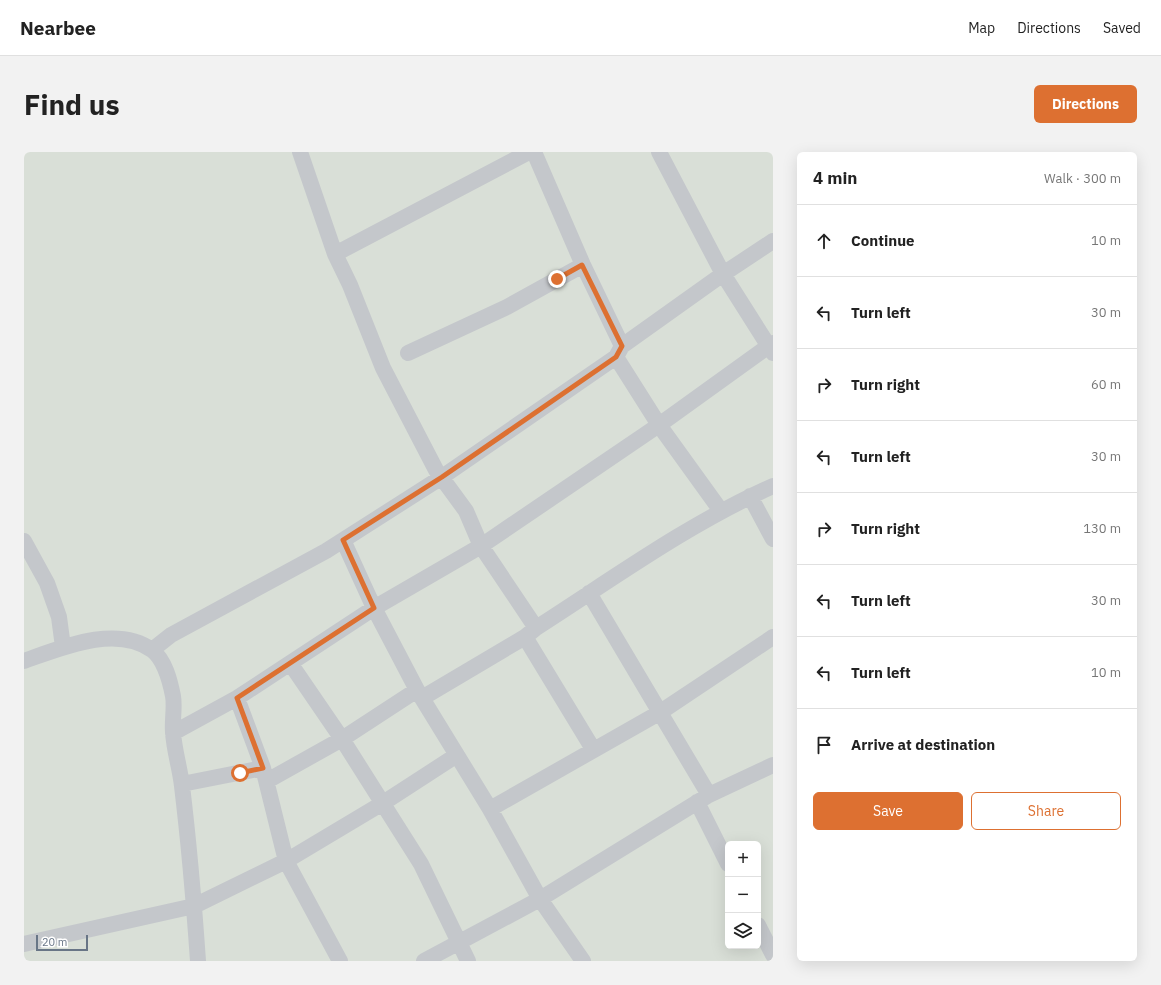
<!DOCTYPE html>
<meta charset="utf-8">
<style>
body{margin:0;font-family:"IBM Plex Sans",sans-serif;background:#f2f2f2;color:#222}
.controls{position:absolute;right:12px;bottom:12px;display:grid;overflow:hidden;border-radius:6px;box-shadow:0 4px 16px #0002}
.controls button{width:36px;height:36px;display:grid;place-items:center;padding:0;border:0;border-bottom:1px solid #e0e0e0;background:#fff;color:#222;font:20px sans-serif}
.scale{position:absolute;left:12px;bottom:10px;width:52px;box-sizing:border-box;padding-left:4px;border:2px solid #687586;border-top:0;font-size:11px;line-height:14px;white-space:nowrap;color:#687586;-webkit-text-stroke:3px #fff;paint-order:stroke}
.stop{position:absolute;width:12px;height:12px;margin:-9px;border:3px solid #dd7031;border-radius:50%;background:#fff}
.stop.end{background:#dd7031;border-color:#fff;box-shadow:0 1px 4px #0008}
.list{margin:0;padding:0;list-style:none}
h2{display:flex;justify-content:space-between;align-items:center;height:52px;margin:0;padding:0 16px;font-size:17px}
h2 small{font-size:13px;font-weight:400;color:#767676}
.list li{display:grid;grid-template-columns:26px 1fr auto;gap:12px;align-items:center;box-sizing:border-box;height:72px;padding:0 16px;border-top:1px solid #e0e0e0}
.list b{display:block;font-size:15px;white-space:nowrap}
.list em{font-size:13px;font-style:normal;color:#767676}
.actions{display:flex;gap:8px;padding:12px 16px}
.actions a{flex:1;padding:9px 0;border:1px solid #dd7031;border-radius:6px;text-align:center;font-size:14px;color:#dd7031}
.actions .main{background:#dd7031;color:#fff}
.icon{flex:none;width:22px;height:22px;fill:none;stroke:currentColor;stroke-width:2;stroke-linecap:round;stroke-linejoin:round}
.map{position:relative;flex:none;width:749px;height:809px;overflow:hidden;border-radius:6px}
header{display:flex;align-items:center;gap:24px;box-sizing:border-box;height:56px;padding:0 20px;background:#fff;border-bottom:1px solid #e0e0e0}
header strong{font-size:19px}
nav{display:flex;gap:22px;margin-inline-start:auto;font-size:14px}
.intro{display:flex;align-items:center;justify-content:space-between;box-sizing:border-box;height:96px;padding:0 24px}
h1{margin:0;font-size:28px}
.button{padding:10px 18px;border-radius:6px;background:#dd7031;color:#fff;font-size:14px;font-weight:700}
main{display:flex;gap:24px;padding:0 24px}
aside{flex:1;background:#fff;border-radius:6px;box-shadow:0 4px 16px #0002}
.map>svg:first-child{display:block}
.green{fill:#d9dfd7;fill-rule:evenodd}
.lines{fill:none;stroke-linecap:round;stroke-linejoin:round}
.minor{stroke:#c4c7cb;stroke-width:16}
.route{stroke:#dd7031;stroke-width:5}
</style>
<header>
<strong>Nearbee</strong>
<nav><a>Map</a><a>Directions</a><a>Saved</a></nav>
</header>
<div class="intro"><h1>Find us</h1><a class="button">Directions</a></div>
<main>
<div class="map">
<svg width="749" height="809" viewBox="0 0 749 809">
<rect width="100%" height="100%" fill="#f8f8f6"/>
<path class="green" d="M0,0H749V809H0ZM704,692H734V794H704Z"/>
<g class="lines">
<path class="minor" d="M276,0L311,102L326,133L359,216L412,318L442,359L457,394L512,476
M510,0L559,113L598,194
M635,0L699,122L749,201
M311,102L505,0
M384,201L483,155L559,113
M592,205L635,273L697,359
M726,344L749,387
M319,388L350,456L393,538L466,657L516,747L559,809
M0,389L23,431L35,465L39,495
M565,441L685,643
M501,485L569,597
M128,498L147,483L302,399L418,325L592,205L598,194L699,122L749,89
M0,509C37,496 92,472 128,498C141,508 146,529 149,544C151,555 148,568 149,580C150,598 156,616 158,634C165,692 170,751 174,809
M266,511L318,587L397,712L444,809
M213,546L239,616L262,709L316,809
M398,546L501,485L512,476C590,426 664,372 749,334
M149,581L213,546L350,456L457,394L635,273L749,191
M243,629L318,587L393,538
M158,632L239,616
M673,650L704,712
M466,657L635,561L749,485
M734,773L749,803
M0,792L170,754L262,709L359,651L433,603
M400,809L516,747L685,643L749,613"/>
</g>
<g class="lines">
<path class="route" d="M216,621L239,616L213,546L350,456L319,388L418,325L592,205L598,194L558,113L533,127"/>
</g>
</svg>
<div class="controls">
<button>+</button>
<button>−</button>
<button><svg class="icon" aria-label="layers" viewBox="0 0 24 24"><path d="M12 4l9 5-9 5-9-5zM3 14l9 5 9-5"/></svg></button>
</div>
<div class="scale">20 m</div>
<div class="stop" style="left:216px;top:621px"></div>
<div class="stop end" style="left:533px;top:127px"></div>
</div>
<aside>
<h2>4 min<small>Walk · 300 m</small></h2>
<ul class="list">
<li><svg class="icon" aria-label="ahead" viewBox="0 0 24 24"><path d="M12 20V5M6 11l6-6 6 6"/></svg><div><b>Continue</b></div><em>10 m</em></li>
<li><svg class="icon" aria-label="left" viewBox="0 0 24 24"><path d="M17 20v-9H6M10 6l-5 5 5 5"/></svg><div><b>Turn left</b></div><em>30 m</em></li>
<li><svg class="icon" aria-label="right" viewBox="0 0 24 24"><path d="M7 20v-9h11M14 6l5 5-5 5"/></svg><div><b>Turn right</b></div><em>60 m</em></li>
<li><svg class="icon" aria-label="left" viewBox="0 0 24 24"><path d="M17 20v-9H6M10 6l-5 5 5 5"/></svg><div><b>Turn left</b></div><em>30 m</em></li>
<li><svg class="icon" aria-label="right" viewBox="0 0 24 24"><path d="M7 20v-9h11M14 6l5 5-5 5"/></svg><div><b>Turn right</b></div><em>130 m</em></li>
<li><svg class="icon" aria-label="left" viewBox="0 0 24 24"><path d="M17 20v-9H6M10 6l-5 5 5 5"/></svg><div><b>Turn left</b></div><em>30 m</em></li>
<li><svg class="icon" aria-label="left" viewBox="0 0 24 24"><path d="M17 20v-9H6M10 6l-5 5 5 5"/></svg><div><b>Turn left</b></div><em>10 m</em></li>
<li><svg class="icon" aria-label="arrive" viewBox="0 0 24 24"><path d="M6 21V4h12l-3 4 3 4H6"/></svg><div><b>Arrive at destination</b></div></li>
</ul>
<div class="actions"><a class="main">Save</a><a>Share</a></div>
</aside>
</main>
